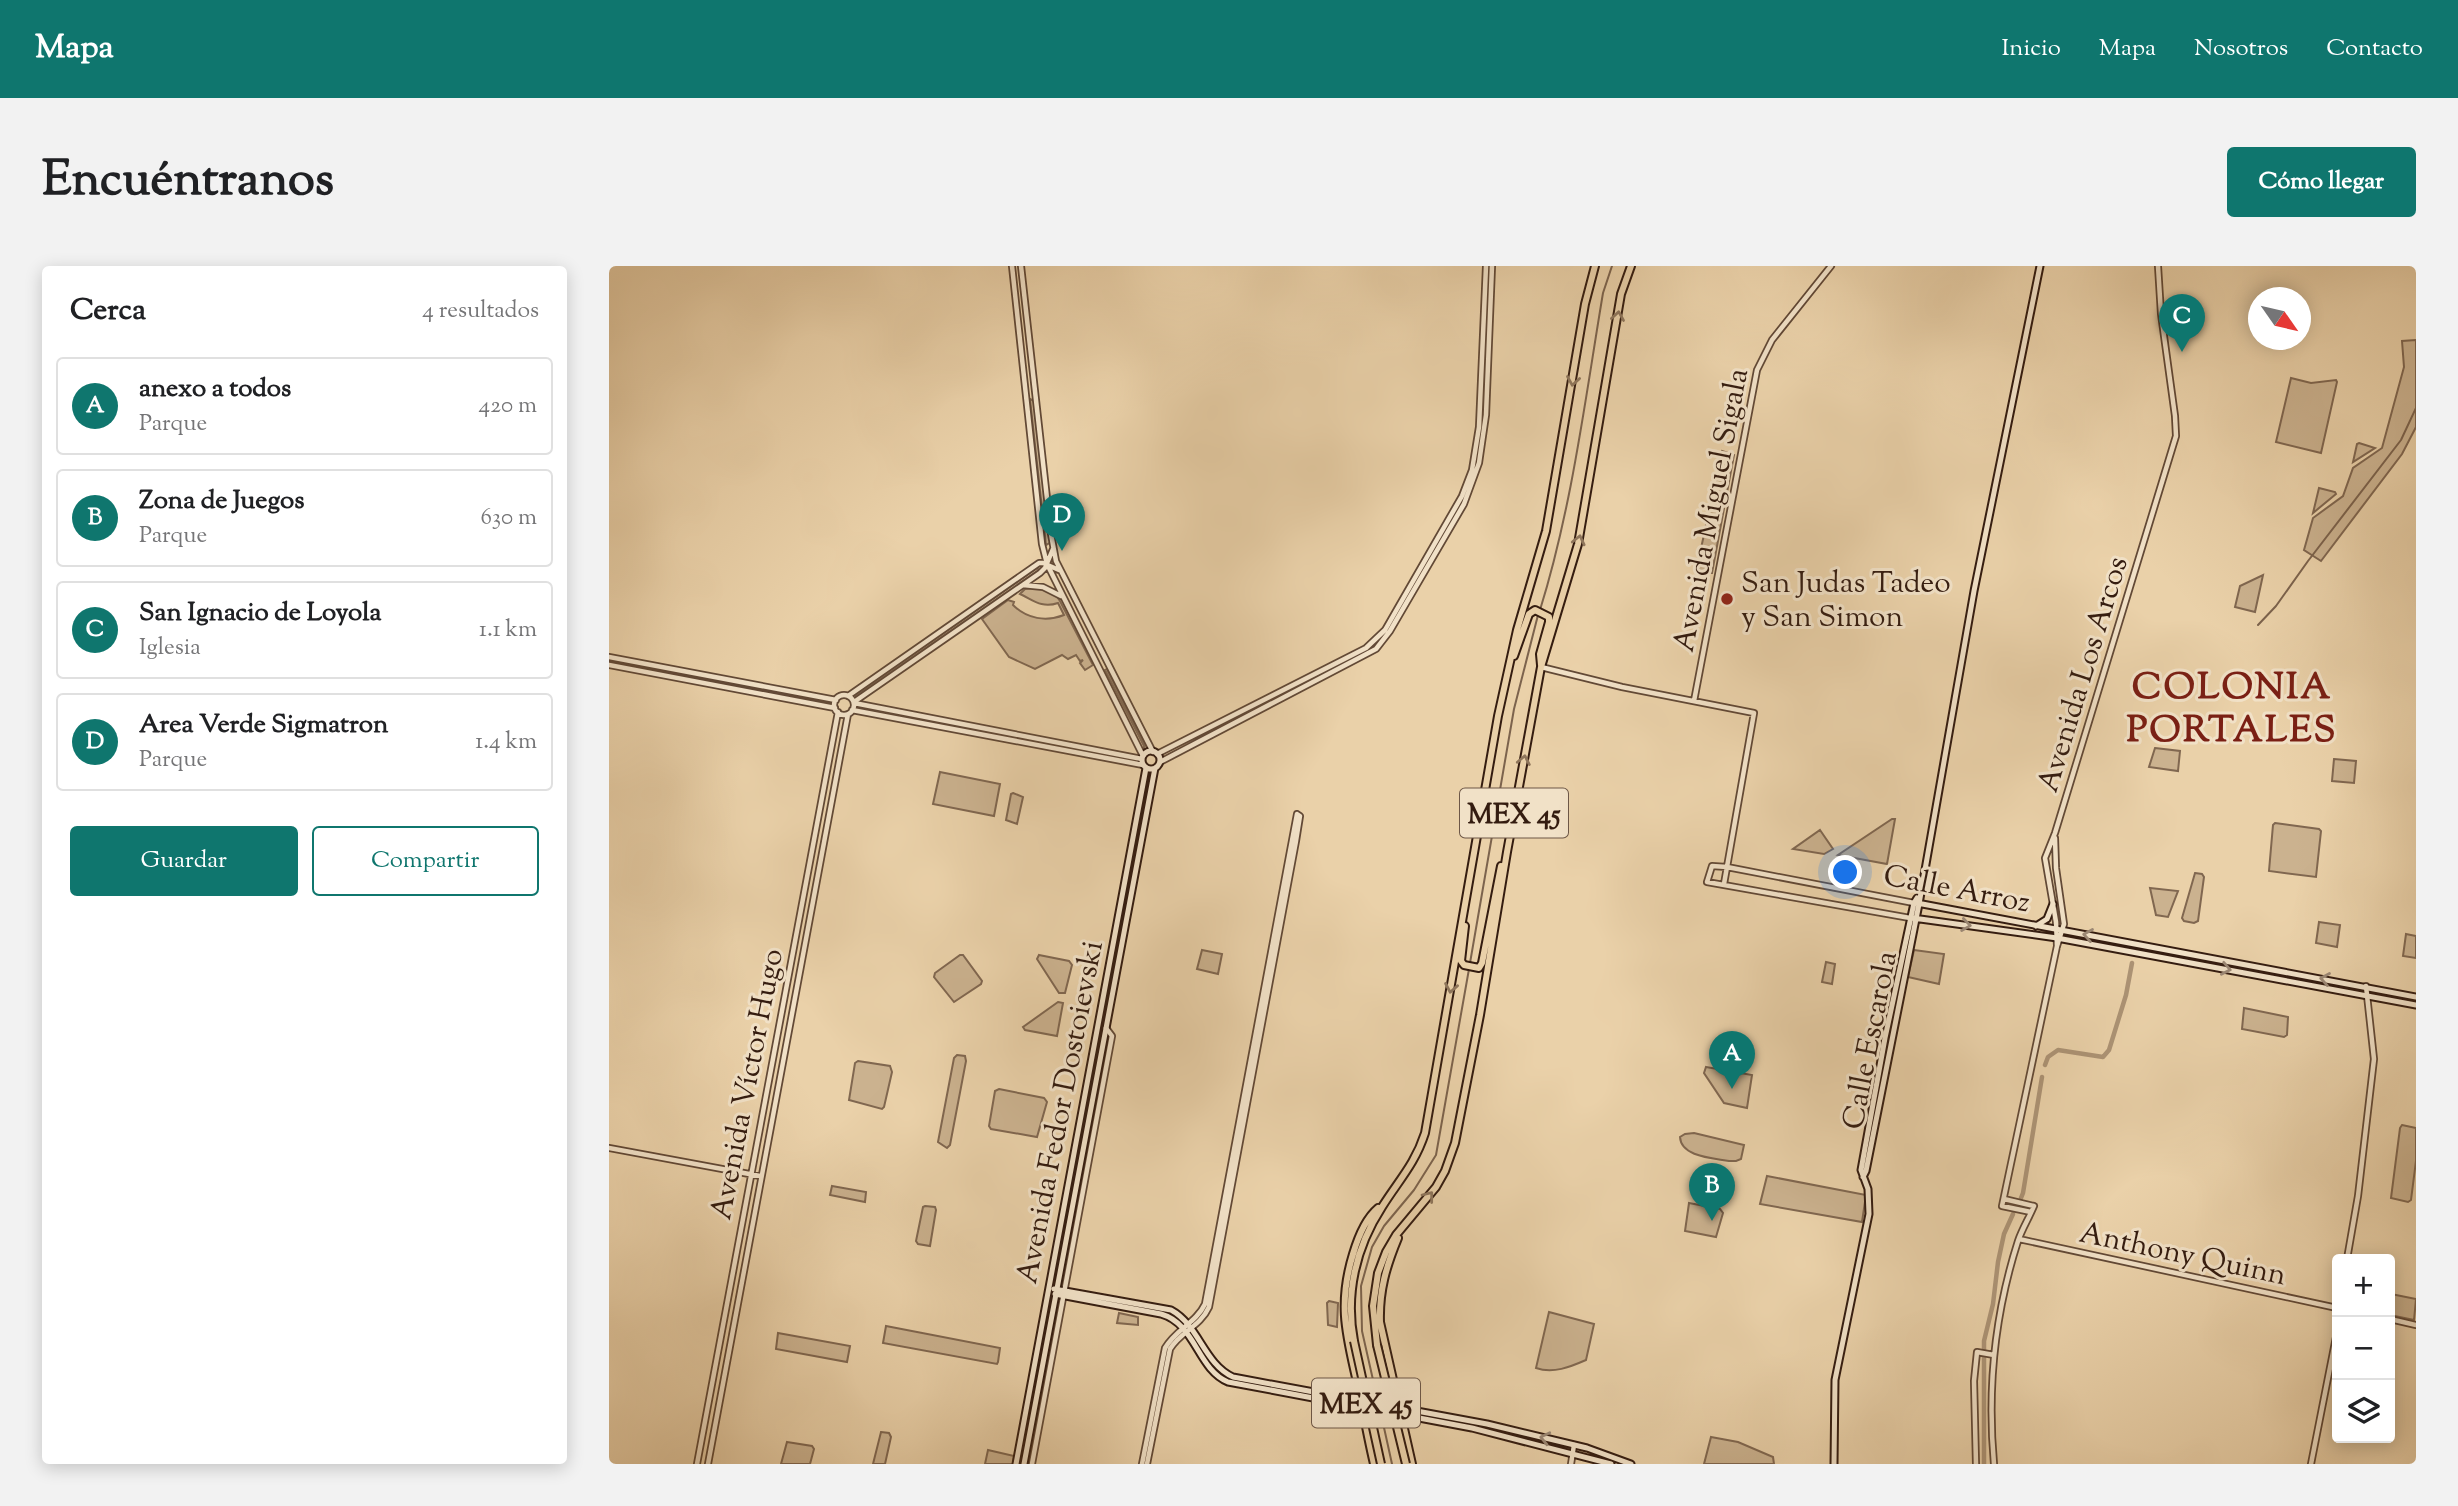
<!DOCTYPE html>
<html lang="es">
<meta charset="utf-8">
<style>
body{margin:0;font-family:"Sorts Mill Goudy",serif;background:#f2f2f2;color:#202124}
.controls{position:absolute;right:21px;bottom:21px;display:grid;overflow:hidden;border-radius:7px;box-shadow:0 4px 18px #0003}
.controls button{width:63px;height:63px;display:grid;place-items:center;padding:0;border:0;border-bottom:2px solid #e0e0e0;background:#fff;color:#202124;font:35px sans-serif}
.compass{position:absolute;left:1639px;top:21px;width:63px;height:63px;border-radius:50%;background:#fff;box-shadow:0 4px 18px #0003;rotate:124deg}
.you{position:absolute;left:1237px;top:607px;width:24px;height:24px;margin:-18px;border:5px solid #fff;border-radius:50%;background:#1a73e8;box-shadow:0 0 0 10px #1a73e833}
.badge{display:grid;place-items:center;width:46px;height:46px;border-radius:50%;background:#0f766e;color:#fff;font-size:23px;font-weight:700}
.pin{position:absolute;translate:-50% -58px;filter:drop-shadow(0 2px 4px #0008)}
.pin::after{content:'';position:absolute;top:37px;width:24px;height:21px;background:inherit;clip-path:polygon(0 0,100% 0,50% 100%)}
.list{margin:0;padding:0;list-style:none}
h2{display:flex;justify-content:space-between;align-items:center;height:91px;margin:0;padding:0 28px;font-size:30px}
h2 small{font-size:23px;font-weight:400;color:#757577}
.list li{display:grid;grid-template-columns:46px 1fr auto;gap:21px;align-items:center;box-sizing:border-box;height:98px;margin:0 14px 14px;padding:0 14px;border:2px solid #e0e0e0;border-radius:7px}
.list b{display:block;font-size:26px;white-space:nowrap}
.list p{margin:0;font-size:23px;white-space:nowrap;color:#757577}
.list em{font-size:23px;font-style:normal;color:#757577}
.actions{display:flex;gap:14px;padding:21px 28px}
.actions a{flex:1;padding:16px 0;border:2px solid #0f766e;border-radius:7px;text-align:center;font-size:24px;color:#0f766e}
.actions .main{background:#0f766e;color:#fff}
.icon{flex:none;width:38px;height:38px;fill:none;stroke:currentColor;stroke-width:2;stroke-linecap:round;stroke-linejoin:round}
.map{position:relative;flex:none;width:1807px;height:1198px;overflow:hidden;border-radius:7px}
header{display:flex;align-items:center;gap:42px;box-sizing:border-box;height:98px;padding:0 35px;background:#0f766e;color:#fff}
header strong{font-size:33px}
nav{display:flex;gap:38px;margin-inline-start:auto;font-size:24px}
.intro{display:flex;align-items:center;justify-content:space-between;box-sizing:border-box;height:168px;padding:0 42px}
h1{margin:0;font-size:49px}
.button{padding:18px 32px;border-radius:7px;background:#0f766e;color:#fff;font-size:24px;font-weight:700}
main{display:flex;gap:42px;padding:0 42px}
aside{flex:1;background:#fff;border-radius:7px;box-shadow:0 4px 18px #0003}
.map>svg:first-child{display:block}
.green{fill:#cbb28f;stroke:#806750;stroke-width:2}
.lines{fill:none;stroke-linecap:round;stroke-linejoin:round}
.stream{stroke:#7c634d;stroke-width:2}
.canal{stroke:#ac9375;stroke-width:4.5}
.tertiary-casing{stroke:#624936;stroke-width:8}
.secondary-casing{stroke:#341c10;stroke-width:9}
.trunk-casing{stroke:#341c10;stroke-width:10}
.tertiary{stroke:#f1e1c7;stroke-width:4.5}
.secondary{stroke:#f1e1c7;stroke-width:5}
.trunk{stroke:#ead1a9;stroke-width:6}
.trunk-bridge-casing{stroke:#341c10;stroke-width:10;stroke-linecap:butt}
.trunk-bridge{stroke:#ead1a9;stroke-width:6}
.oneway{stroke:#8f765c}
.oneway2{stroke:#9c8875}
.poi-dot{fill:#8f2418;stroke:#f1e1c7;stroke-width:2.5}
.labels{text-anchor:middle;stroke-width:6;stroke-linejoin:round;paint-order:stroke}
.shield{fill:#f1e1c7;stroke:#6d5747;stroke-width:2}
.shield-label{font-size:28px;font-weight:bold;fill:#341c10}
.street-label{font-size:30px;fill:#341c10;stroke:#f1e1c7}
.poi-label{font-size:30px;fill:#341c10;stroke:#f1e1c7;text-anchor:start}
.district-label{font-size:37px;font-weight:bold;letter-spacing:2px;fill:#7a1f14;stroke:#f1e1c7}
</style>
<header>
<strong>Mapa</strong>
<nav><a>Inicio</a><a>Mapa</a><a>Nosotros</a><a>Contacto</a></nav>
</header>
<div class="intro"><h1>Encuéntranos</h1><a class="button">Cómo llegar</a></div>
<main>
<aside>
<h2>Cerca<small>4 resultados</small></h2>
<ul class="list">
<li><span class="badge">A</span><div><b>anexo a todos</b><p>Parque</p></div><em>420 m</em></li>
<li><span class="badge">B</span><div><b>Zona de Juegos</b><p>Parque</p></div><em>630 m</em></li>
<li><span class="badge">C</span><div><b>San Ignacio de Loyola</b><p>Iglesia</p></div><em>1.1 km</em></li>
<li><span class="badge">D</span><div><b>Area Verde Sigmatron</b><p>Parque</p></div><em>1.4 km</em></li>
</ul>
<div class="actions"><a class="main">Guardar</a><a>Compartir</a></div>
</aside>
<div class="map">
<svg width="1807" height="1198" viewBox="0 0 1807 1198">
<rect width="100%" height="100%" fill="#ead1a9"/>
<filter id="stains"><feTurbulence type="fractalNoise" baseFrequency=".00286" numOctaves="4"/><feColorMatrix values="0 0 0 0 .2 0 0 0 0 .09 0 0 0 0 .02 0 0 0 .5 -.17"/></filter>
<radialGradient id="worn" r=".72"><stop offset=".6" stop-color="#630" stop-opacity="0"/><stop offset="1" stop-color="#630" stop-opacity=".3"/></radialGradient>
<path class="green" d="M1807,74V161L1793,188L1712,295L1695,284L1704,252L1734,230L1744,202L1773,182L1795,101L1793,75Z
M1682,112L1702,117L1727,114L1728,116L1712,187L1667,176Z
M421,133L427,136L442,276L437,279Z
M1750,177L1766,182L1744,196L1748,178Z
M1113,185L1125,189L1103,307H1093L1088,301Z
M1710,222L1726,226L1727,228L1704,247Z
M428,302L430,304L247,430L245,429Z
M1654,309L1646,346L1626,341L1631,320Z
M430,321L446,328L451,335L484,399L476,404L471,397L474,394L471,395L467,389L459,393L453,389L426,403L400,391L373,353L399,334L405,336L404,339C418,353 437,356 455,349L449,337C432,343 423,333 411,328L416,323Z
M498,403L537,480L541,484L535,487V480L496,404Z
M1546,482L1571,485L1569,505L1540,501Z
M1725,493L1747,495L1745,517L1723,515Z
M331,506L391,518L385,550L324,538Z
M404,527L414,531L408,558L397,554L402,528Z
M1283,553H1286L1278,598L1229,589Z
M1666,557L1710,563L1712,565L1707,611L1660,605L1664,559Z
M1211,564L1224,583L1215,588L1184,583Z
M1586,607L1593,608L1595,611L1589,655L1585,657L1575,655L1573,652Z
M1541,622L1569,625L1559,651L1547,649Z
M1710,656L1731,659L1728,681L1707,677Z
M1797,668L1807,670V692L1794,690Z
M593,684L613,688L609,708L588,703Z
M1305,684L1335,688L1330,718L1299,711Z
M351,689H354L373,715L372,718L345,736L325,711L326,707Z
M430,689L460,695L463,699L456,727H450L428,693Z
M1217,696L1226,698L1223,718L1213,716Z
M449,736L454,737L448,770L416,764L414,761Z
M1635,742L1679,751L1678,769L1675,771L1633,763Z
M348,789L356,790L357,795L341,879L338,882L329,876L345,792Z
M249,795L281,800L283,806L275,841L273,843L240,834L246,797Z
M1097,801L1143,809L1138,842L1115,837L1095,807Z
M390,823L435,832L438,836L428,871L382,863L380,860L386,825Z
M1793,859L1807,862V895L1802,934L1799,936L1782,932L1791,862Z
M1085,867L1135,879L1132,893L1127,895H1120C1104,892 1072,891 1071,871L1076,868Z
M1158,910L1257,929L1253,956L1151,938Z
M223,920L257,926L256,936L221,929Z
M1080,937L1111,943L1114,947L1107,971L1076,965Z
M316,940L326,941L327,944L321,980L309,978L307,975L314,941Z
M1782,1028L1807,1033L1805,1054L1781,1049Z
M720,1035L729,1037L728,1061L719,1059L718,1037Z
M940,1046L985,1058L977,1094C961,1101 944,1108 927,1102Z
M510,1047L529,1051V1059L508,1057Z
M277,1060L391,1082L389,1096L388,1098L274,1077Z
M169,1067L241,1080L238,1096L167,1083Z
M272,1166L280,1167L282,1171L276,1198H264Z
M1102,1171L1129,1176L1164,1191L1165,1198H1095Z
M178,1176L203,1180L205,1183L201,1198H172Z
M379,1184L405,1190L404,1198H376Z"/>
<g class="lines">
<path class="stream" d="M931,344C963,241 976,134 994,27L1003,0
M1649,359L1667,340L1699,295L1792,174L1807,142
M861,697L905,443L929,349
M769,1136L753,1065L752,1020L763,981L775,960L805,924L827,889L860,703
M772,1148L783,1198"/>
<path class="canal" d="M1436,799L1439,791L1449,784L1494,791L1500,784L1517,729L1523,697
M1412,932L1414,927L1433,811
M1375,1198V1075L1384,1038L1389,996L1395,968L1404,948"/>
<g class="tertiary-casing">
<path id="tertiary" d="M403,0L433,278L438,298L534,490
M412,0L442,268L447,295L544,486
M414,319L434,321L452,330
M0,391L227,434
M0,399L226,442
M932,401L1013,421L1145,447L1115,618
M225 439a10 10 0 1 1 20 0a10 10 0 1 1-20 0Z
M239,430L430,297H434L450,304
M1085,435L1148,104L1163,74L1222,0
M245,436L431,307L436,302L444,283
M245,437L533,493
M243,444L534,499
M548,488L757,382L776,364L853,230L863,204L870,161L877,0
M551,496L767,383L781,365L855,238L870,197L877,149L883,0
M1301,652L1098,616L1103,600L1118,601L1305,637
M1448,680L1447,656L1436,592L1446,567L1567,170L1566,150L1552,48L1549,0
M0,882L151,910
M1422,946L1393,940L1448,680L1455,658L1447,602L1446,572
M1410,973L1728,1042
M1738,993L1749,930L1765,793L1757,720
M1781,1053L1807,1059
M88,1198L229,446
M99,1198L239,448
M423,1198L503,770L497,762
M533,1198L556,1082C567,1063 587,1057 596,1038L688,548L691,550L687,575L600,1041C591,1061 572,1065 561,1083L538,1198
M962,1198L965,1179
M1367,1198L1365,1115L1368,1086L1385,1089
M1385,1198C1378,1122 1386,1047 1409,975C1413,963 1420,952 1425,940L1395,933
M1702,1198L1728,1066"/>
</g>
<g class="secondary-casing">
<path id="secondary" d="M533 494a9 9 0 1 1 18 0a9 9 0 1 1-18 0Z
M1308,637L1807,731
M1304,652L1448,672L1807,739
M1427,660L1438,653L1444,638
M1254,911L1257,905L1310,638L1365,325L1431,0
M445,1023L562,1044C590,1059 595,1098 624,1111L878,1158L978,1182L1022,1198
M446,1028L552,1048C587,1058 588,1103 619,1116L863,1162L1002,1198
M407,1198L537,502
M415,1198L546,502
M1225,1198L1226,1114L1260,948L1259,923L1252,904L1276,772L1305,637L1308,632"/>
</g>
<g class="trunk-casing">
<path id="trunk" d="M905,390L920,348L926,344L940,351V356L931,388L932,399
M856,660L852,695L855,699L870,702L873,697L892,600
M789,972C777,1001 770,1025 771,1056L803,1198
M745,1075C736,1028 747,981 773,941C790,914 806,898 816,867L889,450L908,364L937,265L976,38L986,0
M768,1079L764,1040L769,1007L777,986L787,969L827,921L836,905L846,877L871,749L898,586L932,401L969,278L1012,28L1022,0
M765,1198C760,1177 756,1156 752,1135C741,1079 726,1046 744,988C749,971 756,953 769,942"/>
</g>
<use href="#tertiary" class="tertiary"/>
<use href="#secondary" class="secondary"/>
<use href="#trunk" class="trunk"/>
<g class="trunk-bridge-casing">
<path id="trunk-bridge" d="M745,1075L772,1198
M768,1079L797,1198"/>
</g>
<use href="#trunk-bridge" class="trunk-bridge"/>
</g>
<defs><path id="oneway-chevron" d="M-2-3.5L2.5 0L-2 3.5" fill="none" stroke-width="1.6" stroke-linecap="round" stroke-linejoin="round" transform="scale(1.75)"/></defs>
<g class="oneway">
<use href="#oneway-chevron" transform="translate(1009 50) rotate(-81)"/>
<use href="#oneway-chevron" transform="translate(964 115) rotate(99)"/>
<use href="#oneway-chevron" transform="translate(970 274) rotate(-77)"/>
<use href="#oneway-chevron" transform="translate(915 494) rotate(-79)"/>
<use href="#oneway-chevron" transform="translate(842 722) rotate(100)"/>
<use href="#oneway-chevron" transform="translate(820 930) rotate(-52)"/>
</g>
<g class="oneway2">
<use href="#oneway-chevron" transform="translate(1357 659) rotate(8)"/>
<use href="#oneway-chevron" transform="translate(1479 669) rotate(-170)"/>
<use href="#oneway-chevron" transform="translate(1617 703) rotate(11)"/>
<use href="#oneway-chevron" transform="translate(1716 713) rotate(-170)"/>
<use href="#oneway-chevron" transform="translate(936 1172) rotate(-167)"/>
</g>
<circle class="poi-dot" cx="1118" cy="333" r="7"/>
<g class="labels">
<g class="shield">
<rect x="851" y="522.5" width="108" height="49" rx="5"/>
<rect x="703" y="1112.5" width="108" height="49" rx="5"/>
</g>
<g class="shield-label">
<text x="905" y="557">MEX 45</text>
<text x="757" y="1147">MEX 45</text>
</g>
<g class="street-label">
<text transform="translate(1101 244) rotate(-79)" y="10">Avenida Miguel Sigala</text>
<text transform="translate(1473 408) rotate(-73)" y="10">Avenida Los Arcos</text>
<text transform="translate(1348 622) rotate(11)" y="10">Calle Arroz</text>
<text transform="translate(1260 774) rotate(-79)" y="10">Calle Escarola</text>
<text transform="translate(137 818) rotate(-79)" y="10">Avenida Víctor Hugo</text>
<text transform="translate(450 846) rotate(-79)" y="10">Avenida Fedor Dostoievski</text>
<text transform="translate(1574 987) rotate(12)" y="10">Anthony Quinn</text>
</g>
<g class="poi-label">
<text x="1132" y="326">San Judas Tadeo<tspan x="1132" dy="34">y San Simon</tspan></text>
</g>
<g class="district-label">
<text x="1623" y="432">COLONIA<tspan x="1623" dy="43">PORTALES</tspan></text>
</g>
</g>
<rect width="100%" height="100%" filter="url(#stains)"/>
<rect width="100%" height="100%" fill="url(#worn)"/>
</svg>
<div class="controls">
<button>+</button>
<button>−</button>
<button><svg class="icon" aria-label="layers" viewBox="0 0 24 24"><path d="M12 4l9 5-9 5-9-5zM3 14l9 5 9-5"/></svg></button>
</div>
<svg class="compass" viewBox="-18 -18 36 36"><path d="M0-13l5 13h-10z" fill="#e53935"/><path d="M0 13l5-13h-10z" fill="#757577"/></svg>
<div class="you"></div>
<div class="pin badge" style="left:1123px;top:823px">A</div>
<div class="pin badge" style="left:1103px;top:955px">B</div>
<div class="pin badge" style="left:1573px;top:86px">C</div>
<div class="pin badge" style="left:453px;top:285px">D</div>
</div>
</main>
